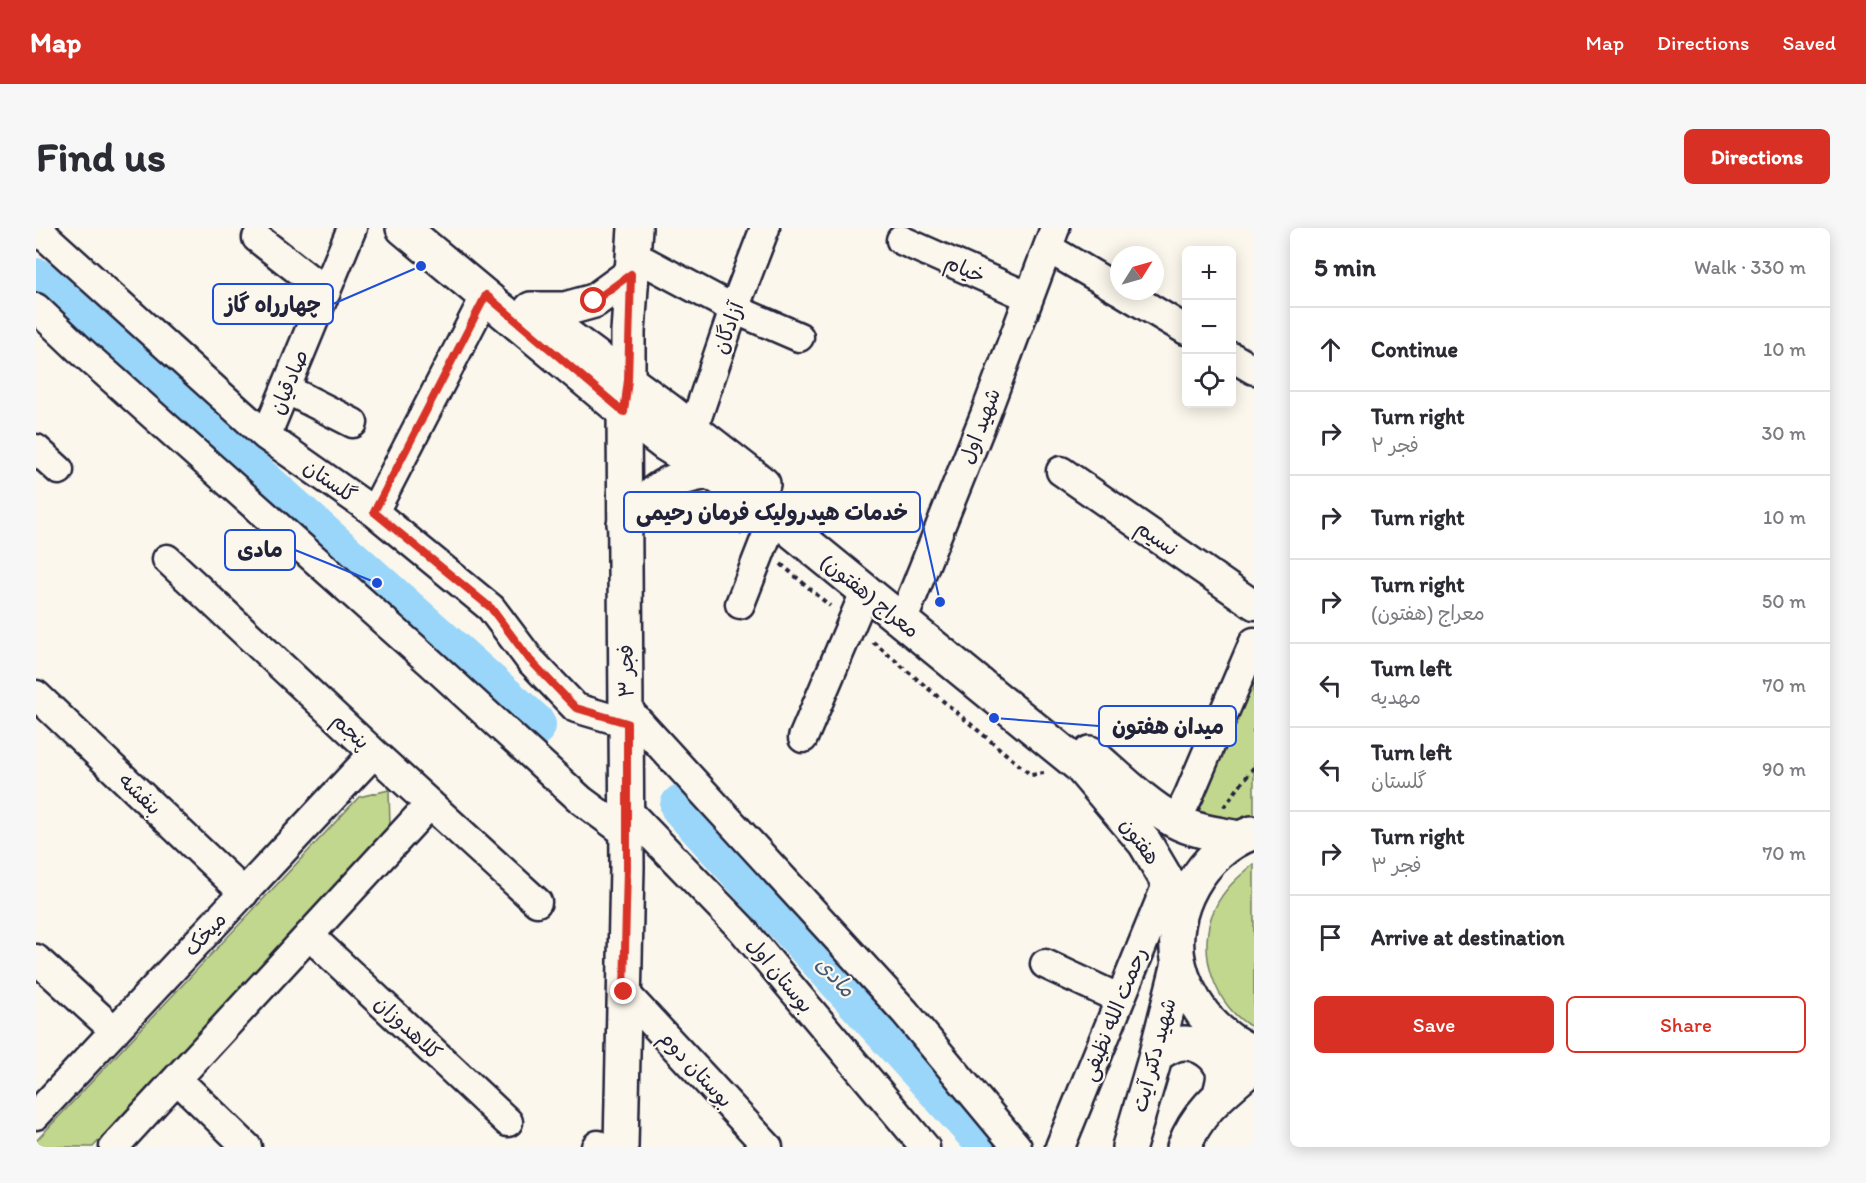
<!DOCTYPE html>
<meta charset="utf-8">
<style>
body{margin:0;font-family:Itim,"Playpen Sans Arabic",sans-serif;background:#f7f7f7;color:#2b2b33}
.controls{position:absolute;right:18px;top:18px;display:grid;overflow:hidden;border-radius:9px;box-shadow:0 3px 15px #0003}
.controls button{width:54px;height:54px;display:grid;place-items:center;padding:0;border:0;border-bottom:2px solid #e1e1e2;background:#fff;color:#2b2b33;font:30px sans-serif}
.compass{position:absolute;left:1074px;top:18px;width:54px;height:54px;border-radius:50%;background:#fff;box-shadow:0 3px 15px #0003;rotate:53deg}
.stop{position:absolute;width:18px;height:18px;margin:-14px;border:4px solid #d93025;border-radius:50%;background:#fff}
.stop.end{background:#d93025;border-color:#fff;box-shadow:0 2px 6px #0008}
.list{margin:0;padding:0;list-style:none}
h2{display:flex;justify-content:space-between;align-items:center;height:78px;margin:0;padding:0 24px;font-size:26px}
h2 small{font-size:20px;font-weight:400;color:#7c7c81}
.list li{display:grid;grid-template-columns:39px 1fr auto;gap:18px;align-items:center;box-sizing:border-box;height:84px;padding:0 24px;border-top:2px solid #e1e1e2}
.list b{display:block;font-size:22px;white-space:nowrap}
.list p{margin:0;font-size:20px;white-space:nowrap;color:#7c7c81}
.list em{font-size:20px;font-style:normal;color:#7c7c81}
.actions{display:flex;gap:12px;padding:18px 24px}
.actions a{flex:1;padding:14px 0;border:2px solid #d93025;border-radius:9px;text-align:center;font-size:21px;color:#d93025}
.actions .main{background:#d93025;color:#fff}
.icon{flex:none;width:33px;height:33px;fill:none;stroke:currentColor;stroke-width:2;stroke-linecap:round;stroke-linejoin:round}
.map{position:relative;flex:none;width:1218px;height:919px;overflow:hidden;border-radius:9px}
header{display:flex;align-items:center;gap:36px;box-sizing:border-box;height:84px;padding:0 30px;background:#d93025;color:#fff}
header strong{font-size:28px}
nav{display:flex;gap:33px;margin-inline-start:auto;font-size:21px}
.intro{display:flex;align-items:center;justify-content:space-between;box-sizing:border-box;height:144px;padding:0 36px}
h1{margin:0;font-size:42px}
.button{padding:15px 27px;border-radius:9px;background:#d93025;color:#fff;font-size:21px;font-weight:700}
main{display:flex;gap:36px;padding:0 36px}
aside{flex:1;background:#fff;border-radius:9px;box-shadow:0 3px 15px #0003}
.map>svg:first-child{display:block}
.green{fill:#c1d78d;stroke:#727c64;stroke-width:1.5}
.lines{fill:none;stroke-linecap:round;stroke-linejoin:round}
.river{stroke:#99d6fa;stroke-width:44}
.minor-casing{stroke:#22223b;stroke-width:33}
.tertiary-casing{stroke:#22223b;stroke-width:38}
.secondary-casing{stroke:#22223b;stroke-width:38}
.path{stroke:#22223b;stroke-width:4;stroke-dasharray:4.5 4.5;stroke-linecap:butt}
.minor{stroke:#fbf7ec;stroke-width:28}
.tertiary{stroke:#fbf7ec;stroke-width:33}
.secondary{stroke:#fbf7ec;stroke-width:33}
.route{stroke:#d93025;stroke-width:8}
.labels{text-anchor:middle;stroke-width:4.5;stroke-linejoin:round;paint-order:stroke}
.street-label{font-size:21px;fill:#22223b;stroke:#fbf7ec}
.water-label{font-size:22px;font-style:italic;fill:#465874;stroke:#fbf7ec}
.leader{fill:none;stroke:#1d4ed8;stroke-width:2}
.callout-dot{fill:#1d4ed8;stroke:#fbf7ec;stroke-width:2}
.callout{fill:#fbf7ec;stroke:#1d4ed8;stroke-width:2}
.callout-label{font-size:22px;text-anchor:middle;font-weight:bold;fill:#22223b}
</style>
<header>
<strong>Map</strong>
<nav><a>Map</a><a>Directions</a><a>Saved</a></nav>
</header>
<div class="intro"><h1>Find us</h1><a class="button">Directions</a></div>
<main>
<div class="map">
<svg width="1218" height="919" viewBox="0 0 1218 919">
<rect width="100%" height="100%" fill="#fbf7ec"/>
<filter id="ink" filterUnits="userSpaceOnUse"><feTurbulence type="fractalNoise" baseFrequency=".0167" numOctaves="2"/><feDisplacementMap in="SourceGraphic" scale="12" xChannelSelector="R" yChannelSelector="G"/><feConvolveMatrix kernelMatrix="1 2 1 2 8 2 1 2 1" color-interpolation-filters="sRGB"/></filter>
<g filter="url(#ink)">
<path class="green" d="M1218,441V596L1162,585Z
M353,562L354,598L57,919H0V913L323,569Z
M1218,636V800C1178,780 1159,721 1179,680C1188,661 1202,649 1218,636Z"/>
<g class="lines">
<path class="river" d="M0,52L498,497
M646,578L955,919"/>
<g class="minor-casing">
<path id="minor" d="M0,0L230,208L338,284L455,380L494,432L540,480L591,495
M221,10L290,64
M865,12L993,69
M1012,20L1083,62
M597,27L698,81L763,109
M1085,63L1150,102
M0,80L43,121L394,434L545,572L591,606
M1196,129L1218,142
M250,161L317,195
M657,201L698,81L729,0
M230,208L316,0
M0,221L23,242
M1025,243L1218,377
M338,284L450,67
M131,331L338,525L501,674
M704,376L738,289
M866,394L949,187L1019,0
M0,467L208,665
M591,481L869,784L981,919
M767,510L829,364
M591,582L705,700L889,919
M1140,594L1153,567L1218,414
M273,707L472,894
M0,731L79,803
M1009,736L1084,771
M588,764L732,919
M141,851L211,919
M0,887L338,525
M78,919L394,576
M560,919L562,917
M1024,919L1132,654"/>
</g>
<g class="tertiary-casing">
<path id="tertiary" d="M495,81H529L558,73L595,46
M588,296C619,262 625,252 673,244
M585,919L591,639L588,184L592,152V104L599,0"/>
</g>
<g class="secondary-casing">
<path id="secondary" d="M367,0L588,184L629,216L714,269L1044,538L1109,615L1132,654L1142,698
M510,92L632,182L727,256
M1054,525C1081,548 1108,576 1139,593C1158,603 1182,606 1203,610
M1216,605C1166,623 1131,683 1143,736C1147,754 1156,771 1167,786C1180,802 1198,817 1218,824
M1120,827C1126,823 1134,818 1141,816C1158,812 1177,822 1185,838C1190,847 1186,857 1184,866
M1093,919L1118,834L1143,735
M1148,919C1161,884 1186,865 1213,842L1218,840"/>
</g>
<path class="path" d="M700,293L696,299L706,306
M745,336L794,378
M837,414L995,547L1008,545
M1218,501V507
M1188,579L1218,539"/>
<use href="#minor" class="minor"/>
<use href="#tertiary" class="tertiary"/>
<use href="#secondary" class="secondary"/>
</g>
</g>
<g class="lines" filter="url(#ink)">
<path class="route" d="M558,73L595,46L592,152L588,184L450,67L338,284L455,380L494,432L540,480L591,495V639L588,764"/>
</g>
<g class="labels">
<g class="street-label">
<text transform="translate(929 41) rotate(24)" y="7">خیام</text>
<text transform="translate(692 100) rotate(-70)" y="7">آزادگان</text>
<text transform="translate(253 154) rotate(-67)" y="7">صادقیان</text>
<text transform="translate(944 198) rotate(-69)" y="7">شهید اول</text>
<text transform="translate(294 253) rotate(35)" y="7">گلستان</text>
<text transform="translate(1121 310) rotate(35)" y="7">نسیم</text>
<text transform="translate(834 368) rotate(39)" y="7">معراج (هفتون)</text>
<text transform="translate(590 443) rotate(-91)" y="7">فجر ۳</text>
<text transform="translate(315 503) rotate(43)" y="7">پنجم</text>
<text transform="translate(104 566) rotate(44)" y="7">بنفشه</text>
<text transform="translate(1104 613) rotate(54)" y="7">هفتون</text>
<text transform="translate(169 706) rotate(-47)" y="7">میخک</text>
<text transform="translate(744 747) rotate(50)" y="7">بوستان اول</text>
<text transform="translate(1078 786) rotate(-68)" y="7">رحمت الله نظیفی</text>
<text transform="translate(372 800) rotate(43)" y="7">کلاهدوزان</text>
<text transform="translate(1118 827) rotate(-75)" y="7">شهید دکتر آیت</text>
<text transform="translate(660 841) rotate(47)" y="7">بوستان دوم</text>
</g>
<g class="water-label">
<text transform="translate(800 748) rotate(48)" y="8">مادی</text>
</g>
</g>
<path class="leader" d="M385 38L297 76M904 374L884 284M341 355L259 322M958 490L1063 498"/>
<g class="callout-dot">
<circle cx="385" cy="38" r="6"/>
<circle cx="904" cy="374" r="6"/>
<circle cx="341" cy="355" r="6"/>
<circle cx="958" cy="490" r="6"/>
</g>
<g class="callout">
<rect x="177" y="56" width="120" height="40" rx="6"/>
<rect x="588" y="264" width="296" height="40" rx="6"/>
<rect x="189" y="302" width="70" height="40" rx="6"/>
<rect x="1063" y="478" width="137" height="40" rx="6"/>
</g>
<g class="callout-label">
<text x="237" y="84">چهارراه گاز</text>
<text x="736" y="292">خدمات هیدرولیک فرمان رحیمی</text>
<text x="224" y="329">مادی</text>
<text x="1132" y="506">میدان هفتون</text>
</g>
</svg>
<div class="controls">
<button>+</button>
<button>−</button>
<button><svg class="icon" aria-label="locate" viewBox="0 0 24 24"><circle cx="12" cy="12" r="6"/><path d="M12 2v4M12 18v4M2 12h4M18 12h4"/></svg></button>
</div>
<svg class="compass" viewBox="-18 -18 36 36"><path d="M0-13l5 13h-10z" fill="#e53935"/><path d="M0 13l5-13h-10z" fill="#7c7c81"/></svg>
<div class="stop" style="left:558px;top:73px"></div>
<div class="stop end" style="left:588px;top:764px"></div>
</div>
<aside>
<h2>5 min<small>Walk · 330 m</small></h2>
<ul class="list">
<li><svg class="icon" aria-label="ahead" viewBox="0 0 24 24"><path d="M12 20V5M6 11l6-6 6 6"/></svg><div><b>Continue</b></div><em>10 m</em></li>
<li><svg class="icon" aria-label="right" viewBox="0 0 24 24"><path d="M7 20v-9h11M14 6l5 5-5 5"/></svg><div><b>Turn right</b><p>فجر ۲</p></div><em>30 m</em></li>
<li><svg class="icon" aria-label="right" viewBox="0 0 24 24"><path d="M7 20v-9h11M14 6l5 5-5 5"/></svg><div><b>Turn right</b></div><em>10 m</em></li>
<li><svg class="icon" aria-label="right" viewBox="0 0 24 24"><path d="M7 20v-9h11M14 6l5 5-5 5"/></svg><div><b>Turn right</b><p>معراج (هفتون)</p></div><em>50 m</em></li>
<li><svg class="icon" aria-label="left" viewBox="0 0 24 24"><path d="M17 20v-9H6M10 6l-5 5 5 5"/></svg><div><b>Turn left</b><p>مهدیه</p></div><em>70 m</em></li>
<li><svg class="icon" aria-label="left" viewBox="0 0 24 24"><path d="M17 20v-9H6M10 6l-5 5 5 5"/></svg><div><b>Turn left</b><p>گلستان</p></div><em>90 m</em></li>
<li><svg class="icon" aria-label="right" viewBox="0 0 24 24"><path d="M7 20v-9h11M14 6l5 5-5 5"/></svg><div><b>Turn right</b><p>فجر ۳</p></div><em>70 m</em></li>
<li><svg class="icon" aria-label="arrive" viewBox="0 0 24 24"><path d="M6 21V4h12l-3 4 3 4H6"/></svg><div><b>Arrive at destination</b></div></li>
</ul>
<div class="actions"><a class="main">Save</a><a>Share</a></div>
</aside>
</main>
